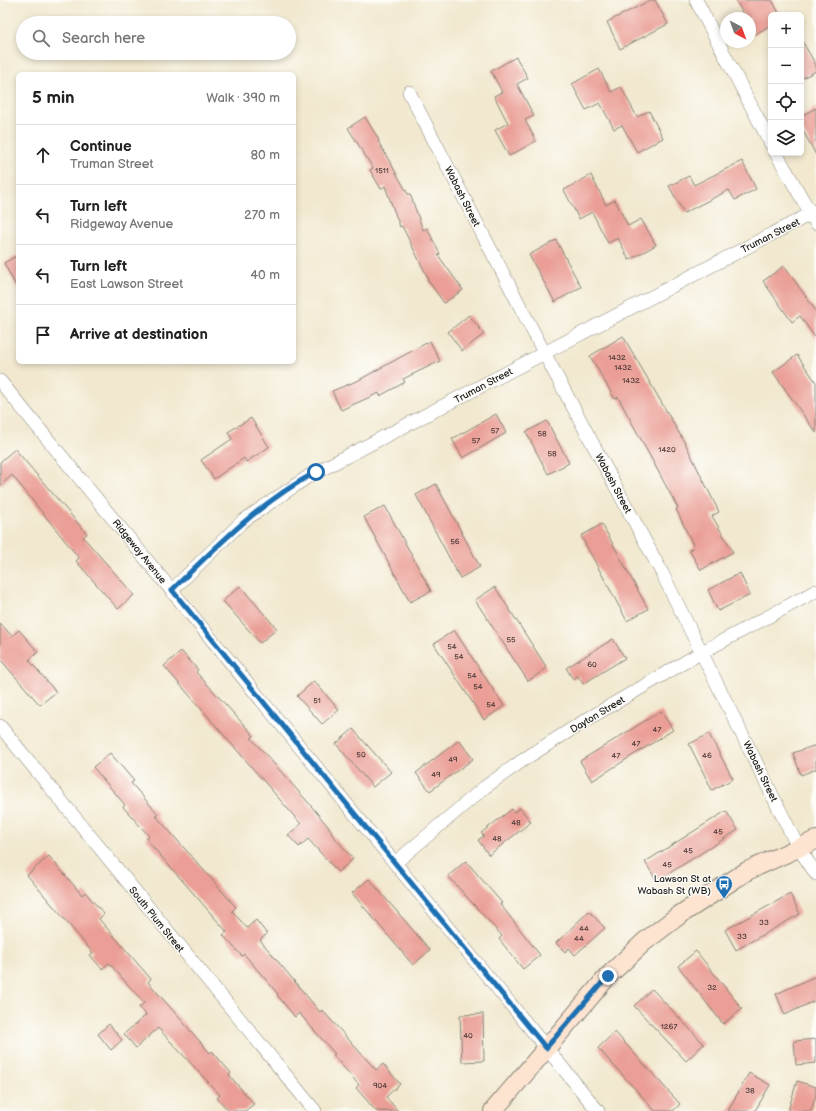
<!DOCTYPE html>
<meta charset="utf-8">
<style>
body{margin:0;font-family:"Balsamiq Sans",sans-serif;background:#f2f2f2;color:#222}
.controls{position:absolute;right:12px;top:12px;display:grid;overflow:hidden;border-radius:6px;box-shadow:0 2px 6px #0003}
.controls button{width:36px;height:36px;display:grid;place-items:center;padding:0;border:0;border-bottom:1px solid #e0e0e0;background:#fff;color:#222;font:20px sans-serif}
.compass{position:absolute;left:720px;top:12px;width:36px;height:36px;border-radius:50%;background:#fff;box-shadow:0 2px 6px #0003;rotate:139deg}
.stop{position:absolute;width:12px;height:12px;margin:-9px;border:3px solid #1f6fb2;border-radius:50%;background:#fff}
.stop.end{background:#1f6fb2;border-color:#fff;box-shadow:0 1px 4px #0008}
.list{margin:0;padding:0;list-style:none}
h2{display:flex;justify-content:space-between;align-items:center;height:52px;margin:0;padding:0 16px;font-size:17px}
h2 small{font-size:13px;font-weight:400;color:#767676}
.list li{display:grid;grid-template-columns:26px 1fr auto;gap:12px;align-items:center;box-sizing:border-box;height:60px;padding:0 16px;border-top:1px solid #e0e0e0}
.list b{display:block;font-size:15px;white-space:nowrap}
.list p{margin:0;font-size:13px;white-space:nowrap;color:#767676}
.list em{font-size:13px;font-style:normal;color:#767676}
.icon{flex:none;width:22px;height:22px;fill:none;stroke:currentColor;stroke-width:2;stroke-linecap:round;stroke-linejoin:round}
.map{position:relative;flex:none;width:816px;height:1111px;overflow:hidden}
.search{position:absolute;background:#fff;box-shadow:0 2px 6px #0003;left:16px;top:16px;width:280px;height:44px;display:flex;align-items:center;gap:10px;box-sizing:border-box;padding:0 14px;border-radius:22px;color:#767676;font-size:15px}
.panel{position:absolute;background:#fff;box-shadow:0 2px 6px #0003;left:16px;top:72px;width:280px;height:292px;border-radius:6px}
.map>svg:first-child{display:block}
.building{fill:#ea9e95}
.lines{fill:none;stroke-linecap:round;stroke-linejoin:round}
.street-casing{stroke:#868276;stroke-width:14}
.secondary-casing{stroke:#868276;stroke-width:20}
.street{stroke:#fff;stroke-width:13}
.secondary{stroke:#fde4d1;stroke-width:18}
.route{stroke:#1f6fb2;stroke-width:5}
.labels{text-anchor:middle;stroke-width:3;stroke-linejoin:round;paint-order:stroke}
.number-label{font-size:8px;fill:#503c3a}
.street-label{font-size:10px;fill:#1c1c1c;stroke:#fdfcf7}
.poi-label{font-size:10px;fill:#1c1c1c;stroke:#fdfcf7;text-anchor:end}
</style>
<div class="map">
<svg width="816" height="1111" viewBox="0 0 816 1111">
<rect width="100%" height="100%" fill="#fdfcf7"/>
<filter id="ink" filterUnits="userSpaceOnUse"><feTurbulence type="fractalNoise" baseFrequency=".025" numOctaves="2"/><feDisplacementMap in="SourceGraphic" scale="8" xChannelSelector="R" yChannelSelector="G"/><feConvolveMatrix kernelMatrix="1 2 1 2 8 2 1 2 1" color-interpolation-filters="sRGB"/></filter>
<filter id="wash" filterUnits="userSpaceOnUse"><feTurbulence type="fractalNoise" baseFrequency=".012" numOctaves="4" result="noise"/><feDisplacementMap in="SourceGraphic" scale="16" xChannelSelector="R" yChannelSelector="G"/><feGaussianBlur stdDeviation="0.9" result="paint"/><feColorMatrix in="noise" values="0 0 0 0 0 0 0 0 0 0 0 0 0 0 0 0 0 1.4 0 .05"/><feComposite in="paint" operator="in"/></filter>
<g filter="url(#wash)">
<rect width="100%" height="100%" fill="#f1e8cf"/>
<g id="blocks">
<path class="building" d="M651,0H655L668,24L620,49L607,22Z
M736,0H772L780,15H771V25L754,35L750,26V18H745Z
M801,39L816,65V71L801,79Z
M516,57L528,78L517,84L534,116L525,120L536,141L509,156L495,130L508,123L494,96L502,92L491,71Z
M599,69L611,92L621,87L637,117L649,111L663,138L637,152L622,125L614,129L600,103L586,110L572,84Z
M816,108V155L801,127V116Z
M365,117L379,140L378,141L408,194H410L423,230L427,228L440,254L438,255L463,290L444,303L427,279L428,278L402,226L400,227L385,186L381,189L370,170L373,168L348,128Z
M742,161L756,189L735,200L729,190L684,213L669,186L689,176L694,185Z
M591,175L606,205L615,200L628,226L641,219L656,245L629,260L618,238L608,243L592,212L579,219L564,190Z
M556,240L581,287L555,302L529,255Z
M18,255V290L4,263Z
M784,266L816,311V339L800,316L792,322L763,281Z
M469,315L484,334L462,351L448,332Z
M623,336L686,445L719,512L712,516L733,552L701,570L689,550L694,547L676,509L678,508L618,397L615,399L590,356Z
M430,341L440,361L403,379L405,382L380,396L379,393L341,410L332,391L359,380Z
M797,355L816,382V433L773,372Z
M496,414L506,433L463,458L452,439Z
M251,418L269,447L246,462L244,458L214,479L201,460L232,439L228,432Z
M547,421L569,463L548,474L526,432Z
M15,449L87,534L83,537L134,595L118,609L76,561L79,558L12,475L0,486V462Z
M436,484L480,567L460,578L416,495Z
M385,506L431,591L410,602L364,517Z
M602,524L648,609L627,621L581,536Z
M740,573L750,595L718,611L708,590Z
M240,586L277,629L260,643L223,601Z
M495,587L547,668L528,681L475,600Z
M0,623L12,636L19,630L38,652L29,660L56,692L40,705L0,659Z
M454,630L504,706L484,720L434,644Z
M613,639L625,658L583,684L578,676L573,679L566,668Z
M181,651L198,670L196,672L254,736L251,738L306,800L332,831L331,833L353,859L338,872L308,839L299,847L288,835L301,824L164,666Z
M314,681L339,710L322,724L297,696Z
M661,711L673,730L592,781L580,761Z
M353,729L391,772L373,787L336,744Z
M709,734L733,779L712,790L689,744Z
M459,740L473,759L430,791L416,773Z
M816,745V769L801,775L793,753Z
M110,753L134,781L131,783L158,814L156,816L236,907L232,911L247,928L256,920L267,934L260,940L320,1012L322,1010L376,1070L383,1064L400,1084L386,1097L398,1111H376L356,1088L359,1085L333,1055L335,1054L299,1013L295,1017L277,995L278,994L244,954L242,956L223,935L227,932L146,839L149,836L123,807L125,805L93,767Z
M520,808L531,822L489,855L478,840L484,836L481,833L512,809L514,812Z
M726,811L738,830L657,881L645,862Z
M49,856L82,895L85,892L104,914L99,919L151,979L148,982L210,1053L212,1051L231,1073L229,1075L254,1104L245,1111H229L217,1098L220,1095L158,1028L136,1048L124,1034L146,1015L139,1007L144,1003L109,963L102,969L90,955L93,953L27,875Z
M466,861L502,903L500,904L540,955L523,969L499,939L502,936L448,876Z
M369,879L430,950L413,965L352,893Z
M790,894L800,914L736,950L725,930Z
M589,911L605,928L575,955L569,948L565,952L556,943Z
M696,951L742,1009L723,1024L678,966Z
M816,976V1000L785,1015L776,994Z
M652,989L704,1044L686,1061L634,1006Z
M483,1014L484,1061L462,1062L460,1015Z
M109,1024L122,1040L111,1050L98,1034Z
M615,1032L680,1104L673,1111H655L598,1048Z
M816,1039V1063L796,1065L794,1041Z
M749,1073L770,1085L755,1111H728Z
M797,1081L816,1087V1095L811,1111H788Z"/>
</g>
</g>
<g filter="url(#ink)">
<use href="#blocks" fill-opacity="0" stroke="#868276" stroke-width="1"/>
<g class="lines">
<g class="street-casing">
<path id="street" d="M696,0L771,144
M409,92L550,364L662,573L798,847L816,874
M776,153L816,223
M0,381L598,1111
M172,590L243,521L309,476L816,211
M0,726L315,1111
M395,863L485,787L526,758L591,717L702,652L816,591"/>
</g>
<g class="secondary-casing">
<path id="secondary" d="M493,1111L608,976L644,942L678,916L747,871L816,840"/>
</g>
<use href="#street" class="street"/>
<use href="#secondary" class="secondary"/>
</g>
</g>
<g class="lines" filter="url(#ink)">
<path class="route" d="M316,472C259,503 218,545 172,590L546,1048L608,976"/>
</g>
<defs>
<g id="bus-pin" transform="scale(0.9)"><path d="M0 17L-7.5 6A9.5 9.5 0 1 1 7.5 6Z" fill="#1f6fb2" stroke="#fdfcf7"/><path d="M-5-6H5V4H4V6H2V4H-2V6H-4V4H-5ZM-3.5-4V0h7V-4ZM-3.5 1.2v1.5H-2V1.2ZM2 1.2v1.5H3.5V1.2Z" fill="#fff"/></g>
</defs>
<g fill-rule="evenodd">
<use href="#bus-pin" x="724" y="884"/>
</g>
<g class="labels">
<g class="number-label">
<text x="382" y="173">1511</text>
<text x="617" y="360">1432</text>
<text x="623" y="370">1432</text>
<text x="631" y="383">1432</text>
<text x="495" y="433">57</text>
<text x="542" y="436">58</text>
<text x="476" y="443">57</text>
<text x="667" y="452">1420</text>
<text x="552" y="456">58</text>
<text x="455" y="544">56</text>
<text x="511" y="642">55</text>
<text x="452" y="649">54</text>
<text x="459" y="659">54</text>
<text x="592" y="667">60</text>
<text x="472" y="678">54</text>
<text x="478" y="689">54</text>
<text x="317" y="703">51</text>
<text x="491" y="707">54</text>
<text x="657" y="732">47</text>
<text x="636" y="746">47</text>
<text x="361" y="757">50</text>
<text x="616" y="758">47</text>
<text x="707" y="758">46</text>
<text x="453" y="762">49</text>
<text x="436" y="777">49</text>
<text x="516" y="825">48</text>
<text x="718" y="834">45</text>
<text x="497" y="841">48</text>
<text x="688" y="853">45</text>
<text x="667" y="867">45</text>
<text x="764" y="925">33</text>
<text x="584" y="931">44</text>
<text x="742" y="939">33</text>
<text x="579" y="941">44</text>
<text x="712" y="990">32</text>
<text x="669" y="1029">1267</text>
<text x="468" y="1038">40</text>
<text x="380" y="1088">904</text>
<text x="750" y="1093">38</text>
</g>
<g class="street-label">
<text transform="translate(463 196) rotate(63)" y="4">Wabash Street</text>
<text transform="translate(770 235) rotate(-27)" y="4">Truman Street</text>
<text transform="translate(483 385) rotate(-28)" y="4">Truman Street</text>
<text transform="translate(614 483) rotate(62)" y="4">Wabash Street</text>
<text transform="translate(140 551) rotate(51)" y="4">Ridgeway Avenue</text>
<text transform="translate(597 714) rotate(-31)" y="4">Dayton Street</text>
<text transform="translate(761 771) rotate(64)" y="4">Wabash Street</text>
<text transform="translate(157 919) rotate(51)" y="4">South Plum Street</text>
</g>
<g class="poi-label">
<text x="711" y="882">Lawson St at<tspan x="711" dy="12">Wabash St (WB)</tspan></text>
</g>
</g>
</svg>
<div class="controls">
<button>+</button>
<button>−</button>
<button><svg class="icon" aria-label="locate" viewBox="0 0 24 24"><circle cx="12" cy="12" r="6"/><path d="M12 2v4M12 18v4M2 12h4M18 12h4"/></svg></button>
<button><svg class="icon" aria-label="layers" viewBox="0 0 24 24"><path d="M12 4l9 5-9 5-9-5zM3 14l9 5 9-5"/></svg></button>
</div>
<svg class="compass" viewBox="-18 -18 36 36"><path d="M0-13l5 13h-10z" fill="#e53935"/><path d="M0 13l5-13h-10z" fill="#767676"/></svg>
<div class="stop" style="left:316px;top:472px"></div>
<div class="stop end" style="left:608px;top:976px"></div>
<div class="search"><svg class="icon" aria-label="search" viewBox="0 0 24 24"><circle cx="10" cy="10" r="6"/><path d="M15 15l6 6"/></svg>Search here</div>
<section class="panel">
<h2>5 min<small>Walk · 390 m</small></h2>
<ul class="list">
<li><svg class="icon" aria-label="ahead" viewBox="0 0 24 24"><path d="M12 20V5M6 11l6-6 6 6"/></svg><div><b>Continue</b><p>Truman Street</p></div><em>80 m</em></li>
<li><svg class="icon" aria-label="left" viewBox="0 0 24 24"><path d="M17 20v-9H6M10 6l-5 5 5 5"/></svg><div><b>Turn left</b><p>Ridgeway Avenue</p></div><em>270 m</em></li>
<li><svg class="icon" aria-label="left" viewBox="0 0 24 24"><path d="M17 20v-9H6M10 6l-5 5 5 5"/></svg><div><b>Turn left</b><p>East Lawson Street</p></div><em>40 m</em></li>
<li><svg class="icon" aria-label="arrive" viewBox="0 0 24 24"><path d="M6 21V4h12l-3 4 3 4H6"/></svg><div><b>Arrive at destination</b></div></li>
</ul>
</section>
</div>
